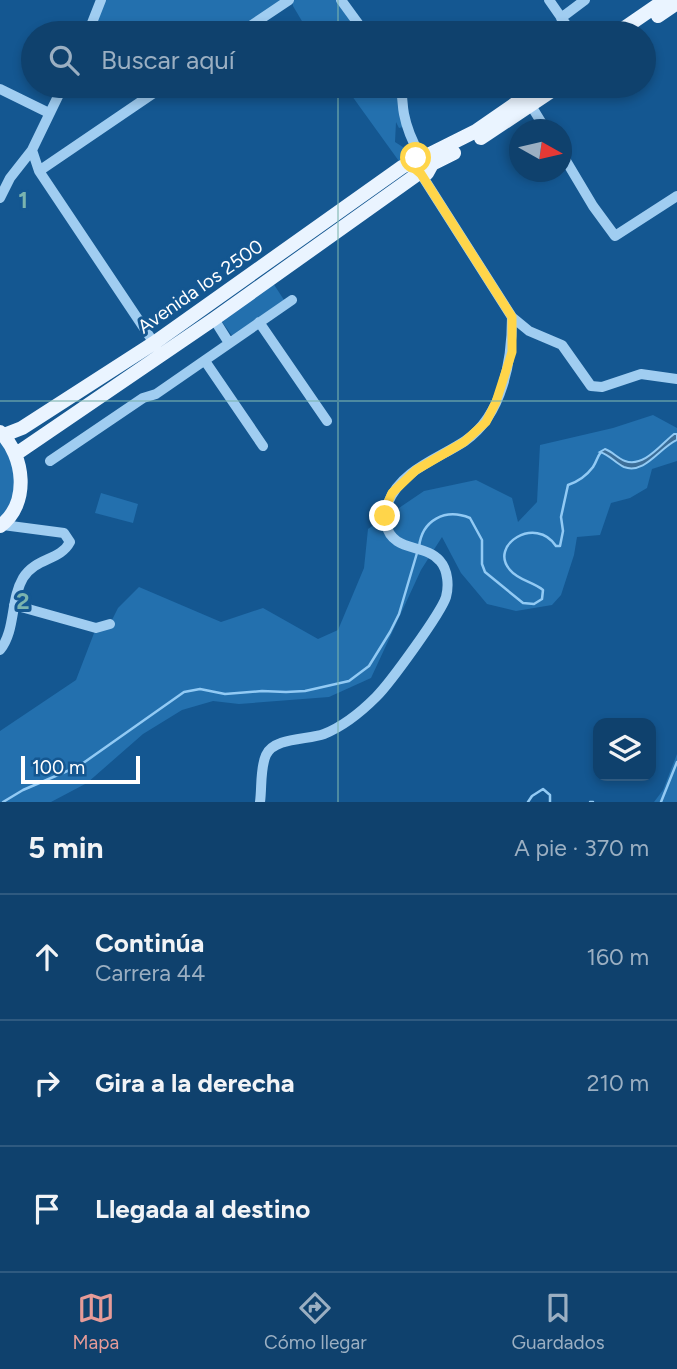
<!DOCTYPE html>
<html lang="es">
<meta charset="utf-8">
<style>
body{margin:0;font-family:Figtree,sans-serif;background:#184872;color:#f1f3f6}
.controls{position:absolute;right:21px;bottom:21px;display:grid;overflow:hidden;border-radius:14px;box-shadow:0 4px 10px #0003}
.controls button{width:63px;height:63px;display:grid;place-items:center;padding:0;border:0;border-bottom:2px solid #2f5a80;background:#0f416d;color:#f1f3f6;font:35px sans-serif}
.compass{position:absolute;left:509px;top:119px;width:63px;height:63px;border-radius:50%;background:#0f416d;box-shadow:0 4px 10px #0003;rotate:98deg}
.scale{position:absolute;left:21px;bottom:18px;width:119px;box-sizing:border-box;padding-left:7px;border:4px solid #fff;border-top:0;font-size:19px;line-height:24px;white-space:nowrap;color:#fff;-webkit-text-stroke:5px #145791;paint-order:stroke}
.stop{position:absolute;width:21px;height:21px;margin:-16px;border:5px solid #ffd54a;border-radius:50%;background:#fff}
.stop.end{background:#ffd54a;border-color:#fff;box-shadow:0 2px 7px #0008}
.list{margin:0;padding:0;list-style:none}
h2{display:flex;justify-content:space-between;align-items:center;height:91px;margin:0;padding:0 28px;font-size:30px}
h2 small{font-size:23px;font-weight:400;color:#9bafc2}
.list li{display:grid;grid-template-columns:46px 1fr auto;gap:21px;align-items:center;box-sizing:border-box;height:126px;padding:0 28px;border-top:2px solid #2f5a80}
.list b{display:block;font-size:26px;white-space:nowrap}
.list p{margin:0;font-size:23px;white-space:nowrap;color:#9bafc2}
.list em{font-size:23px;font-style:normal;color:#9bafc2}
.icon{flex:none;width:38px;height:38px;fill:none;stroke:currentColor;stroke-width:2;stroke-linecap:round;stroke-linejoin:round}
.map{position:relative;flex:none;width:677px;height:802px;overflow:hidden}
.search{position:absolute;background:#0f416d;box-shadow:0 4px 10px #0003;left:21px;right:21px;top:21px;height:77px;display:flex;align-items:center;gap:18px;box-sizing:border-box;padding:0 24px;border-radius:38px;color:#9bafc2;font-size:26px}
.sheet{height:469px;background:#0f416d}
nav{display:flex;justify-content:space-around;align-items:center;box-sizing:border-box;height:98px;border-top:2px solid #2f5a80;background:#0f416d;font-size:19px;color:#9bafc2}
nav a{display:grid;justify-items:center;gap:4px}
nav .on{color:#e69b98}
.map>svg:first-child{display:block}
.green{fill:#2370ae}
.water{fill:#3c6d97;stroke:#92caf4;stroke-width:2}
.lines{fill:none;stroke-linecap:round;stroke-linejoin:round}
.stream{stroke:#92caf4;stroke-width:2.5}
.minor{stroke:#a0cdf1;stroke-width:10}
.major{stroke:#eaf4ff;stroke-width:14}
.route{stroke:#ffd54a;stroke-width:9}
.grid{fill:none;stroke:#7bb4af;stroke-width:2;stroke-opacity:0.55}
.labels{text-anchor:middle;stroke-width:6;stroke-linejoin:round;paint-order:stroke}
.street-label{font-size:19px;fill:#fff;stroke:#145791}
.grid-label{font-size:23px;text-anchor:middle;font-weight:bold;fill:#7bb4af;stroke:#145791;stroke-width:6;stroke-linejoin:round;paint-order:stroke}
</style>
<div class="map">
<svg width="677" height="802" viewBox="0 0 677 802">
<rect width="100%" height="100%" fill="#145791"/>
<path class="green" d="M101,0H289L240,33H93Z
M292,0H339L362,33H309L293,6Z
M341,86H394L407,126L399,128L396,122L395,142L406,149L408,154L401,164L352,96L347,94Z
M273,283L284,300L233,337L220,319Z
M653,415L677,428V461L652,469L647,488L630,498L611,503L600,535L577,537L574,555L561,595L552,605L516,611L487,604L461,573L442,537L421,570L371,678L329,697L239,704L213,701L182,710L143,734L87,783L51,802H0V731L76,680L96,628L110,624L118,608L139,587L221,622L263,608L318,639L338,630L364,568L368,529L424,491L476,480L512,498L518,522L537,502L540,445L613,428Z
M0,432L21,487L0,526Z
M101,493L138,504L133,523L95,513Z
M677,754V802H654L663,790Z"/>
<path class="water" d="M674,434H677V440C660,447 645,475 624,467C615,463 610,455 600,452L605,449C613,452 617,458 625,461C644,468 661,444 674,434Z"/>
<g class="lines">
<path class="stream" d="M419,547C422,520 445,508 470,518L482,540V564L485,572L523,603L534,604L542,599L543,590C533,582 518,580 510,570C488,545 536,515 556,546H560L563,531L561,517L568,485C577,482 587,475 593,467C597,461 597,457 601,452
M3,802L23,790L79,766L184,692L200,689L225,694L262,691L286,692L305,691L349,681L369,666L390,632L399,614L417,553
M528,802L532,796L543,789L550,795V802
M590,802H593
M661,802L677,762"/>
<path class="minor" d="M341,0L365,33
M549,0L572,33
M561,18L585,0
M88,33L101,0
M240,33L289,0
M400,86C403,96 402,104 404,114C407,130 412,141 420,155
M0,89L49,113
M527,99L546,130
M32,150L39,171L154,343
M562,154L593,206L615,236L677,196
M39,171L164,86
M421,174L512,317L529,331L562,345L591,386L602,387L641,374L677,379
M0,198L10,178L32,150L63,86
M214,319L229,343
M259,322L327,421
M205,361L263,446
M50,461L143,398L156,394L292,300
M14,605L96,628L110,624
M0,650C16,630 10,600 23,578C36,557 60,561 70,542L64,533L3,525
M260,802C262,788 260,768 266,755C274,737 308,740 324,734C344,726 361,712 376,697C390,683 441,613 446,597C449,586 448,570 440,561C425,543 392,553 386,524C385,517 385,510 388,503C401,470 438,459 465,441C503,415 512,360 512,317"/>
<path class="major" d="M658,16L677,3
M617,33L665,0
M481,138L559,86
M414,166L419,173H427L432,164L454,153
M0,432C25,456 30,504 0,526
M4,435L22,428L154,343L402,167L414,161L418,156H426L476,131L541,86
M16,454L214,319L419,173"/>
</g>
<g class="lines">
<path class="route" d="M385,516L386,507L392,493L416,470L464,442L486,422L496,402L512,352V317L421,174L414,168L416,158"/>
</g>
<path class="grid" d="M338,0V33M338,86V802M0,401H677"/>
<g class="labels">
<g class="street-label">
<text transform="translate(200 286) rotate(-35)" y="7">Avenida los 2500</text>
</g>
</g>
<g class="grid-label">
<text x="23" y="208">1</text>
<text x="23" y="609">2</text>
</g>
</svg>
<div class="controls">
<button><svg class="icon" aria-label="layers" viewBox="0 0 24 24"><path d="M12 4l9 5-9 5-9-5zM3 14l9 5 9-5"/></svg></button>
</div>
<svg class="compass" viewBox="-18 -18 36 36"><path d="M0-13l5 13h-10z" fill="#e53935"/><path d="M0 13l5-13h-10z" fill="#9bafc2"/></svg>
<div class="scale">100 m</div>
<div class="stop" style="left:416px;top:158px"></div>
<div class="stop end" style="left:385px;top:516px"></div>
<div class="search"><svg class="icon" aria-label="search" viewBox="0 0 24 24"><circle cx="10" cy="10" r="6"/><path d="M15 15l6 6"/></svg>Buscar aquí</div>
</div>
<section class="sheet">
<h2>5 min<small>A pie · 370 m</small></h2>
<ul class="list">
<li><svg class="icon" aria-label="ahead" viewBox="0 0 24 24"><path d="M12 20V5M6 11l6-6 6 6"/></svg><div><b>Continúa</b><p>Carrera 44</p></div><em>160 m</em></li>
<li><svg class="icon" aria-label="right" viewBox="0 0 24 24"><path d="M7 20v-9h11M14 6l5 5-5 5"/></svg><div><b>Gira a la derecha</b></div><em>210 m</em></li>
<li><svg class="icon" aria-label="arrive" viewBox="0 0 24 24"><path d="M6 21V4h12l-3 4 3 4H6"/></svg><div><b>Llegada al destino</b></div></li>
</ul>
</section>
<nav>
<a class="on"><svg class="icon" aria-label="map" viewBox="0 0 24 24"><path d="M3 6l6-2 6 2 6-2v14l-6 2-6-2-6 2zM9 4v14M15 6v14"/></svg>Mapa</a>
<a><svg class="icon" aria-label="directions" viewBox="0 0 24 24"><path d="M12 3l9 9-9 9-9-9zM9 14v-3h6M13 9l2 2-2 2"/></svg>Cómo llegar</a>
<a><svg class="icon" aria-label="saved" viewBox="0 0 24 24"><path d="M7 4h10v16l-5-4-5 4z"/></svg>Guardados</a>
</nav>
